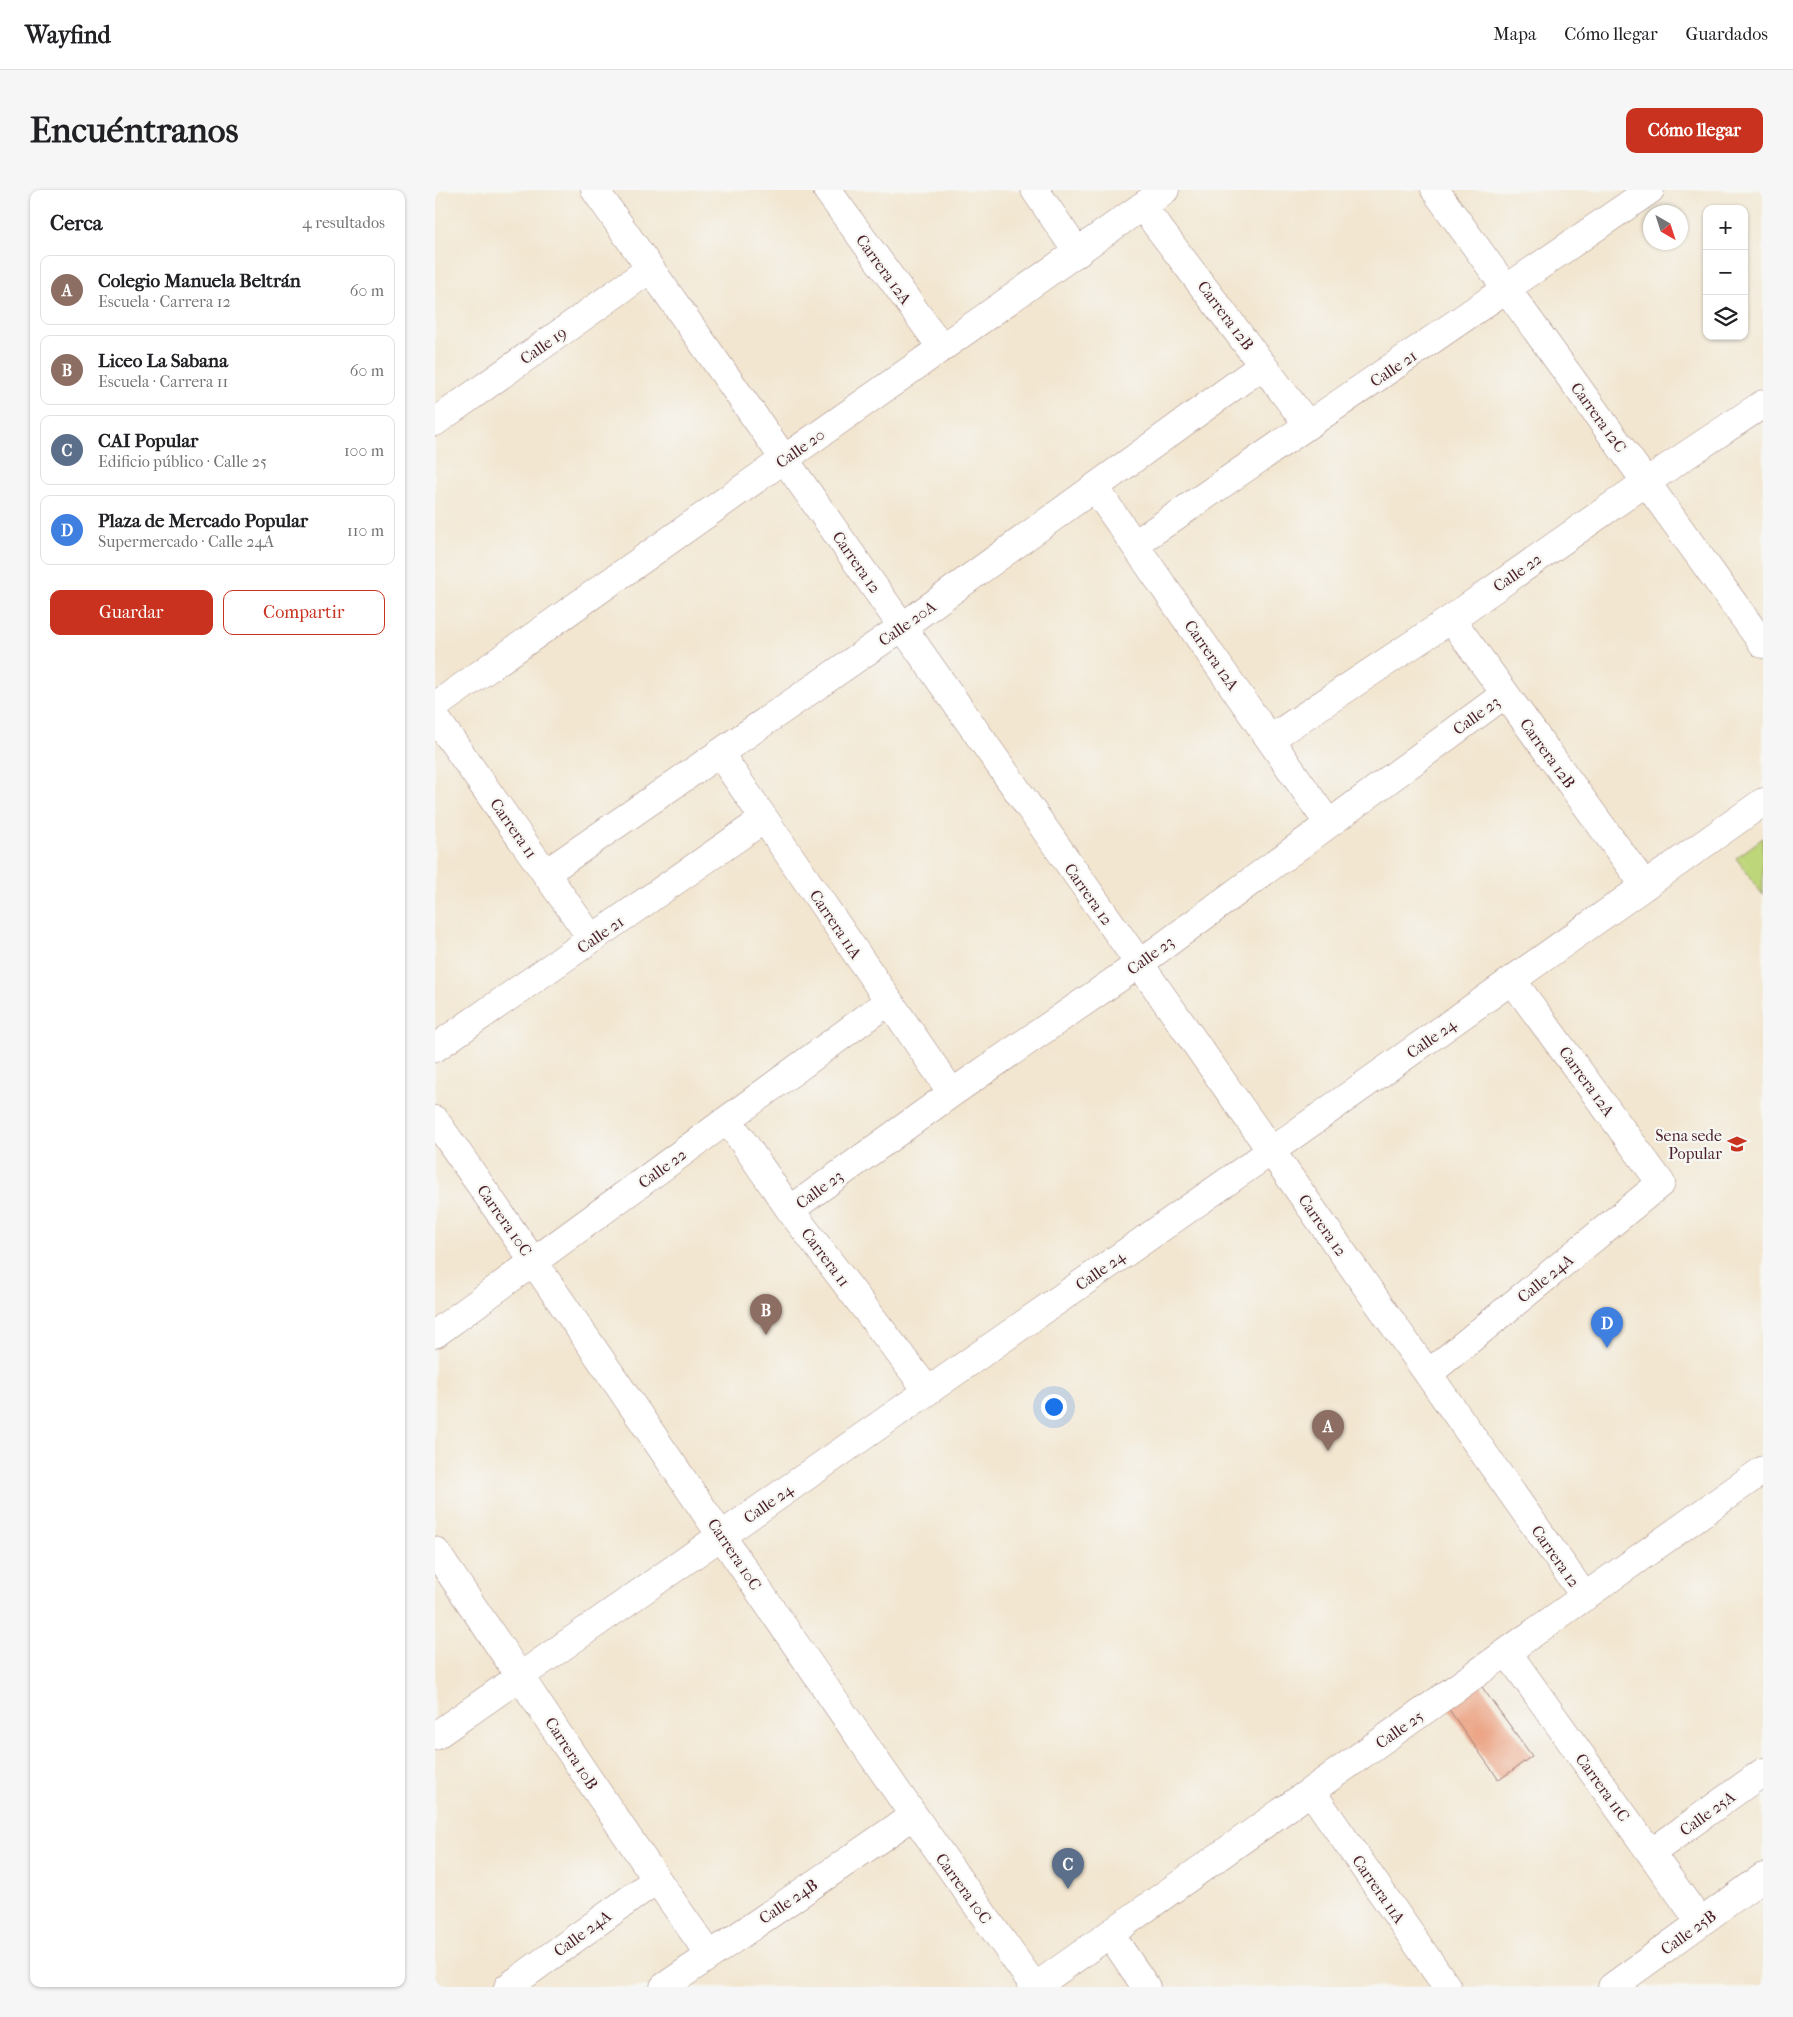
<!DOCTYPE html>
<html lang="es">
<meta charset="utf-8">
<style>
body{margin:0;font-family:"IM FELL French Canon",serif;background:#f6f6f6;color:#202124}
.controls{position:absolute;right:15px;top:15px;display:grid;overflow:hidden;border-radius:10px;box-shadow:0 1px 4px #0004}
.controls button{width:45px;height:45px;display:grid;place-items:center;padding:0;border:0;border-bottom:1px solid #e0e0e0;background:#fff;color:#202124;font:25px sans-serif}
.compass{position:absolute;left:1208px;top:15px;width:45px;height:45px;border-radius:50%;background:#fff;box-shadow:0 1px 4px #0004;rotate:141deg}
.you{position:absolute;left:618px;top:1216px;width:18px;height:18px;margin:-12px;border:4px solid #fff;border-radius:50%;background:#1a73e8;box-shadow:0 0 0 8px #1a73e833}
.badge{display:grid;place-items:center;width:32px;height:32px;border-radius:50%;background:#c8321e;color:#fff;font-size:16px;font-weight:700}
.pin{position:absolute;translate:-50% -41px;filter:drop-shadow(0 1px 2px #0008)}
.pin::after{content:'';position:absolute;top:26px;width:18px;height:15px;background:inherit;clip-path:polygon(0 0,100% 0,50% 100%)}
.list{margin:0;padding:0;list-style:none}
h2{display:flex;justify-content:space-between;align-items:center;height:65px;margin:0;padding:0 20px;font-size:21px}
h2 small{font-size:16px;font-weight:400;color:#757577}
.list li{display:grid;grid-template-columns:32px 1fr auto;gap:15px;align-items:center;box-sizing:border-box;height:70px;margin:0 10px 10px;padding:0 10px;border:1px solid #e0e0e0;border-radius:10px}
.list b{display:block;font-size:19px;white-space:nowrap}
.list p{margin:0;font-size:16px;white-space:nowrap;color:#757577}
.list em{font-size:16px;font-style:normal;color:#757577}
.actions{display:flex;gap:10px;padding:15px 20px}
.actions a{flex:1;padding:11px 0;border:1px solid #c8321e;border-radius:10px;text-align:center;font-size:18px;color:#c8321e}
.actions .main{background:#c8321e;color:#fff}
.icon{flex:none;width:28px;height:28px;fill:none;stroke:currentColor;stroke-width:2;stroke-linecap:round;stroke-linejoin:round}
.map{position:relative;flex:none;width:1328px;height:1797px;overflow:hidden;border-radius:10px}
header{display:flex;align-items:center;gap:30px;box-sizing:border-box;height:70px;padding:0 25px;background:#fff;border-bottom:1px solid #e0e0e0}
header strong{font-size:24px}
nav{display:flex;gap:28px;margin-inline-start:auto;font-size:18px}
.intro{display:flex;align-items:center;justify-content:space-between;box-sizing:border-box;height:120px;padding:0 30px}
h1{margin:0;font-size:35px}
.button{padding:12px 22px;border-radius:10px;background:#c8321e;color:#fff;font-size:18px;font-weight:700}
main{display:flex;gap:30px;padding:0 30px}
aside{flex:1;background:#fff;border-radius:10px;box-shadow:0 1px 4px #0004}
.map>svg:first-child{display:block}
.green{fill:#bed67a;stroke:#847a52}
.building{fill:#ea9976}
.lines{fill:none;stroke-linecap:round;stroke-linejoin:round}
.minor-casing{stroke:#9e827e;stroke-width:29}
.minor{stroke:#fff;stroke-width:28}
.labels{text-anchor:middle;stroke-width:4.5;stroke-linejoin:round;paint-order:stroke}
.street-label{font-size:16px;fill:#4a1f2b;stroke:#f6f6f2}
.poi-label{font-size:16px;fill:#4a1f2b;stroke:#f6f6f2;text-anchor:end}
</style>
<header>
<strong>Wayfind</strong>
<nav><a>Mapa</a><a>Cómo llegar</a><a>Guardados</a></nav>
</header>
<div class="intro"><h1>Encuéntranos</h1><a class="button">Cómo llegar</a></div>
<main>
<aside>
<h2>Cerca<small>4 resultados</small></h2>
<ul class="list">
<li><span class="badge" style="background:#8d6e63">A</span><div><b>Colegio Manuela Beltrán</b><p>Escuela · Carrera 12</p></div><em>60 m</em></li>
<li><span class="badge" style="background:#8d6e63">B</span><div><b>Liceo La Sabana</b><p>Escuela · Carrera 11</p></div><em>60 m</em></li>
<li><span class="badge" style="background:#5c6f8a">C</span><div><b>CAI Popular</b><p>Edificio público · Calle 25</p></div><em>100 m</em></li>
<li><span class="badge" style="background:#3f7fe0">D</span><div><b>Plaza de Mercado Popular</b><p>Supermercado · Calle 24A</p></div><em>110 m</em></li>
</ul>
<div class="actions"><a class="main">Guardar</a><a>Compartir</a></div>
</aside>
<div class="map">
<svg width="1328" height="1797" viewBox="0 0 1328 1797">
<rect width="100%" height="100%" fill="#f6f6f2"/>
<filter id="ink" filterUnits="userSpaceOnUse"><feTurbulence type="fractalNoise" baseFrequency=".02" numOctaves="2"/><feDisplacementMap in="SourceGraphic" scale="10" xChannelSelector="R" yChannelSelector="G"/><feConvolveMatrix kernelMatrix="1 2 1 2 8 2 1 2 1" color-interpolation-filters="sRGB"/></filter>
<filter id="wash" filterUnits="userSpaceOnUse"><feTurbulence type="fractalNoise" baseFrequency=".0096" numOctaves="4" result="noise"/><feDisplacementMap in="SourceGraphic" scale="20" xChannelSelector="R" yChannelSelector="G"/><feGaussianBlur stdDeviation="1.12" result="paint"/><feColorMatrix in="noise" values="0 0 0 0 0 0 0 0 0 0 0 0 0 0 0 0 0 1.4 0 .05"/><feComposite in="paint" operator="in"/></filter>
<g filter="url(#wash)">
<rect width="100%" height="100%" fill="#f2e6d0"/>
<path class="green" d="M1328,648V705L1301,668Z"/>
<g id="blocks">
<path class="building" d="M1044,1493L1097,1566L1064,1590L1012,1517Z"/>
</g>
</g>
<g filter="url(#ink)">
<use href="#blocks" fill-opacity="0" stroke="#9e827e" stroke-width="1"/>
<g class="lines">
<g class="minor-casing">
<path id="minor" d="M160,0L1150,1407
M392,0L507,158
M600,0L643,63
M1000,0L1328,454
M707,16L873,235
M0,232L215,79
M660,298L893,633
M700,354L1215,0
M1016,429L1210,696
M0,516L730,0
M0,527L157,749
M835,549L1016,429L1211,292L1328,214
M285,564L517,903
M111,683L467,437L828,175
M0,858L329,629
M0,930C202,1218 395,1511 600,1797
M293,930L355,1020L493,1201
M355,1020L517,903L704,774L1070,504
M0,1144L454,811
M993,1184L1226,993L1077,790
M0,1361C92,1495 180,1632 274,1764
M1072,1462L1265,1732
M0,1546L836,961L1328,612
M876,1601L1012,1797
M1216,1663L1328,1582
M675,1744L711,1797
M73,1797L221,1690
M229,1797L478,1626
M600,1797L1328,1280
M1177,1797L1328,1687"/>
</g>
<use href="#minor" class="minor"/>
</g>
</g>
<defs>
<g id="school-bare" transform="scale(1.5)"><path d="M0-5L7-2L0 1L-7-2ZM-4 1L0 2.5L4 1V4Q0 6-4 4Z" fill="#c8321e" stroke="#f6f6f2" stroke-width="2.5" paint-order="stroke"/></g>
</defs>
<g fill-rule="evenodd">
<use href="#school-bare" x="1302" y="954"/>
</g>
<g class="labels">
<g class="street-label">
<text transform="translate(449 79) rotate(54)" y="6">Carrera 12A</text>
<text transform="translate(791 125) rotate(53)" y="6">Carrera 12B</text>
<text transform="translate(108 155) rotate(-35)" y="6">Calle 19</text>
<text transform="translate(958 178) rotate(-34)" y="6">Calle 21</text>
<text transform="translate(1164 227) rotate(54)" y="6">Carrera 12C</text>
<text transform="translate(365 258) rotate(-35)" y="6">Calle 20</text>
<text transform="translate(422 372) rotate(55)" y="6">Carrera 12</text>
<text transform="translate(1082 382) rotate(-35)" y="6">Calle 22</text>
<text transform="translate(472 433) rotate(-35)" y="6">Calle 20A</text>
<text transform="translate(777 465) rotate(55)" y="6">Carrera 12A</text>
<text transform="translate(1041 525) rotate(-36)" y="6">Calle 23</text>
<text transform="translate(1113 563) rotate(54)" y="6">Carrera 12B</text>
<text transform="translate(79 638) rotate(55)" y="6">Carrera 11</text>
<text transform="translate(654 704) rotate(55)" y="6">Carrera 12</text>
<text transform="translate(401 734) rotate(56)" y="6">Carrera 11A</text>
<text transform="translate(165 744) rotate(-35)" y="6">Calle 21</text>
<text transform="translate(715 765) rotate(-36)" y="6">Calle 23</text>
<text transform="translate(996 848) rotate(-35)" y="6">Calle 24</text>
<text transform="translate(1152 891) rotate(54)" y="6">Carrera 12A</text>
<text transform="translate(227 978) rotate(-36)" y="6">Calle 22</text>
<text transform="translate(384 999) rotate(-36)" y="6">Calle 23</text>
<text transform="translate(70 1030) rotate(55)" y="6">Carrera 10C</text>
<text transform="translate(888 1035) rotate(55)" y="6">Carrera 12</text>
<text transform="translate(391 1067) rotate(53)" y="6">Carrera 11</text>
<text transform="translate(665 1080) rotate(-35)" y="6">Calle 24</text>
<text transform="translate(1110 1088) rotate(-39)" y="6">Calle 24A</text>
<text transform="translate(333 1313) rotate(-35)" y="6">Calle 24</text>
<text transform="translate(300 1364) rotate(56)" y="6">Carrera 10C</text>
<text transform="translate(1121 1366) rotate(55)" y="6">Carrera 12</text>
<text transform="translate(964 1539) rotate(-35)" y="6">Calle 25</text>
<text transform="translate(137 1563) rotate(57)" y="6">Carrera 10B</text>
<text transform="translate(1168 1597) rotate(54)" y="6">Carrera 11C</text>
<text transform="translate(1272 1623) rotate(-36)" y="6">Calle 25A</text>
<text transform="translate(529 1698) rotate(54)" y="6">Carrera 10C</text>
<text transform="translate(944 1699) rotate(55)" y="6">Carrera 11A</text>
<text transform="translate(353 1711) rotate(-34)" y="6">Calle 24B</text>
<text transform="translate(1253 1742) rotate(-36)" y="6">Calle 25B</text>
<text transform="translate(147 1743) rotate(-36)" y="6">Calle 24A</text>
</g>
<g class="poi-label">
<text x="1287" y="951">Sena sede<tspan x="1287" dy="18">Popular</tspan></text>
</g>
</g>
</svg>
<div class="controls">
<button>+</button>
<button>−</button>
<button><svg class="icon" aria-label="layers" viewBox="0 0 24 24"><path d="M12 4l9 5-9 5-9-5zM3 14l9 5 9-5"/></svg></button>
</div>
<svg class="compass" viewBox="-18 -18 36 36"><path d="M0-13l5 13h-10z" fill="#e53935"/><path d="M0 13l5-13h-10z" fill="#757577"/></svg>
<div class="you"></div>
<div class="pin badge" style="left:893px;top:1261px;background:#8d6e63">A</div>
<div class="pin badge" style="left:331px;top:1145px;background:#8d6e63">B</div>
<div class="pin badge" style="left:633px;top:1699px;background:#5c6f8a">C</div>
<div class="pin badge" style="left:1172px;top:1158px;background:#3f7fe0">D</div>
</div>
</main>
